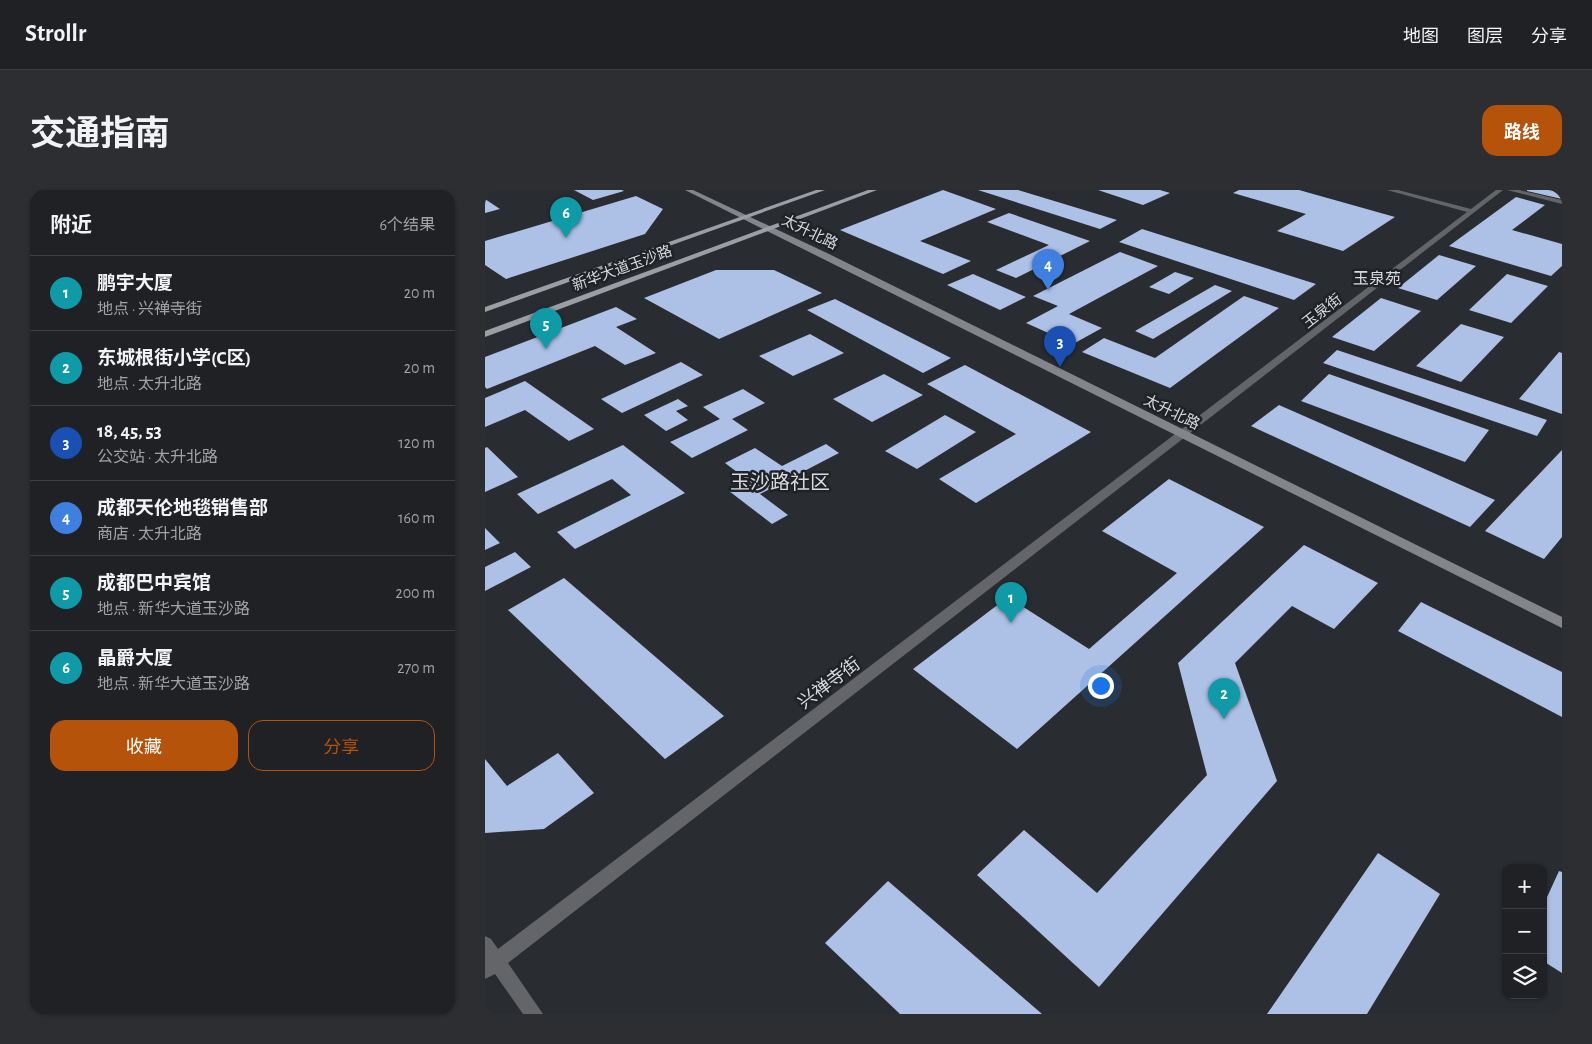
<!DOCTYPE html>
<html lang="zh">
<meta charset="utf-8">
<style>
body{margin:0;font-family:"Alegreya Sans","Noto Sans SC",sans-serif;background:#2c2e32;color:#f1f3f6}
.controls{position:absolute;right:15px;bottom:15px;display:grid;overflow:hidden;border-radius:10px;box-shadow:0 1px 4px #0004}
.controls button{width:45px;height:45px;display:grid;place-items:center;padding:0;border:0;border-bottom:1px solid #3c3e42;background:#1f2125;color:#f1f3f6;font:25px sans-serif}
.you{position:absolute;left:615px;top:495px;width:18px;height:18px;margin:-12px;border:4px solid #fff;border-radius:50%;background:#1a73e8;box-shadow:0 0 0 8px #1a73e833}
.badge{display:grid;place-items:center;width:32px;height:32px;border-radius:50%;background:#b45309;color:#fff;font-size:16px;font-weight:700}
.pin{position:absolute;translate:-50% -41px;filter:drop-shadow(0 1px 2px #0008)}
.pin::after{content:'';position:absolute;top:26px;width:18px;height:15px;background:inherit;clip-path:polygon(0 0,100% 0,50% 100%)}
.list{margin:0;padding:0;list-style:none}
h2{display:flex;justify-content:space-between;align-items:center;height:65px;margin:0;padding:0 20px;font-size:21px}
h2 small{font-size:16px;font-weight:400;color:#a1a3a7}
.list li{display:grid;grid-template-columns:32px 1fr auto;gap:15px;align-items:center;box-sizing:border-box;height:75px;padding:0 20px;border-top:1px solid #3c3e42}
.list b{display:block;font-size:19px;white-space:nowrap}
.list p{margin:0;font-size:16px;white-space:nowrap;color:#a1a3a7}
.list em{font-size:16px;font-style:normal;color:#a1a3a7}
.actions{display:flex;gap:10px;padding:15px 20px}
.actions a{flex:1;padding:11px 0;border:1px solid #b45309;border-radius:15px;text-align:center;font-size:18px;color:#b45309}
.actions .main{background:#b45309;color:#fff}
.icon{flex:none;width:28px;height:28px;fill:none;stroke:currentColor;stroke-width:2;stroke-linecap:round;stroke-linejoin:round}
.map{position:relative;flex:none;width:1077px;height:824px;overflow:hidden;border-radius:15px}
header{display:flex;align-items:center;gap:30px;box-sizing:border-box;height:70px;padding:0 25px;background:#1f2125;border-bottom:1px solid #3c3e42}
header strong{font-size:24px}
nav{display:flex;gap:28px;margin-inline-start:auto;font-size:18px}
.intro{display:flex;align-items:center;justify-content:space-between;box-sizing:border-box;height:120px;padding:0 30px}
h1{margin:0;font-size:35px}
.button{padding:12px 22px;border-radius:15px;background:#b45309;color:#fff;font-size:18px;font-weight:700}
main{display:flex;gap:30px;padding:0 30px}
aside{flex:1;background:#1f2125;border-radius:15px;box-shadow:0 1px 4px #0004}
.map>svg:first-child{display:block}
.building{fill:#adc0e5}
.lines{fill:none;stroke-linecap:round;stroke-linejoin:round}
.lane{fill:#646568;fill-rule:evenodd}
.street{fill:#646568;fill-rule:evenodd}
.secondary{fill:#83858a;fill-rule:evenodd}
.primary{fill:#9b9ea4;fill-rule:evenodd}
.labels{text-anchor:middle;stroke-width:5;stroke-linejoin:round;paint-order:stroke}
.far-street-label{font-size:15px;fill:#d8dadd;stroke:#1f2227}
.far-neighbourhood-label{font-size:16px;fill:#d8dadd;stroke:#1f2227}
.street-label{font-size:18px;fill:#d8dadd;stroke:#1f2227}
.quarter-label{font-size:20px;fill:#d8dadd;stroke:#1f2227}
</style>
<header>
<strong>Strollr</strong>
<nav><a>地图</a><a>图层</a><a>分享</a></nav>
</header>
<div class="intro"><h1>交通指南</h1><a class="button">路线</a></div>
<main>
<aside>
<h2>附近<small>6个结果</small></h2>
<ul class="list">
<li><span class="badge" style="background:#0f9aa8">1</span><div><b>鹏宇大厦</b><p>地点 · 兴禅寺街</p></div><em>20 m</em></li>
<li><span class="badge" style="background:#0f9aa8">2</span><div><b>东城根街小学(C区)</b><p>地点 · 太升北路</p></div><em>20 m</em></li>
<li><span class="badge" style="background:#1a4fb4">3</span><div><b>18, 45, 53</b><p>公交站 · 太升北路</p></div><em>120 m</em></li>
<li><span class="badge" style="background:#3f7fe0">4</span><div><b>成都天伦地毯销售部</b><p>商店 · 太升北路</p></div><em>160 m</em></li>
<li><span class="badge" style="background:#0f9aa8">5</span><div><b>成都巴中宾馆</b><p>地点 · 新华大道玉沙路</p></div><em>200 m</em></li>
<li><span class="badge" style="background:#0f9aa8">6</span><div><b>晶爵大厦</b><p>地点 · 新华大道玉沙路</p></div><em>270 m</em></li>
</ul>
<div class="actions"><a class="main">收藏</a><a>分享</a></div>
</aside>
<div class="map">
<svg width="1077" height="824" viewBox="0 0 1077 824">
<rect width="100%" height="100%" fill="#292c31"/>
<path class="building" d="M89,0H137L139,1L108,10Z
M458,0L511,19L435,51L486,71L458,84L355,40Z
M493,0H533L632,30L615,39Z
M613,0H675L685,3L658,15Z
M754,0H814L910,27L858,61L792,41L821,24L748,3Z
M1042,0H1077V9L1042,1Z
M151,6L178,19L160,44L21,89L0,75V51Z
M1031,7L1060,15L1027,40L1077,54V76L1066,86L964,56Z
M0,9L15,19L0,23Z
M524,23L605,51L531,88L511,80L564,55L502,32Z
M657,39L831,94L809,110L634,52Z
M635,62L673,76L584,124L617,138L588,154L541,133L573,116L548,106Z
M954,65L991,76L952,110L913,98Z
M231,80H289L337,103L234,149L159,108Z
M690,82L709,88L684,104L664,97Z
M488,84L541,107L515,120L462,95Z
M1022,84L1063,96L1026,133L984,120Z
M730,95L747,101L668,149L650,141Z
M759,106L794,118L685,198L597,162L619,148L670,168Z
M896,108L936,121L889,161L847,147Z
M350,109L466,168L438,183L322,120Z
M131,117L152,129L131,137L171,163L140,175L110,156L2,199L0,197V167Z
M976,134L1019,147L976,192L931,176Z
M325,144L359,163L308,186L274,166Z
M852,160L1062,230L1052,246L838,173Z
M1074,162L1077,163V224L1034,209Z
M196,172L218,185L137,223L116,209Z
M480,175L606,242L491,313L454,289L531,244L442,194Z
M399,184L438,205L387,232L348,209Z
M844,184L1004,240L980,272L816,211Z
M40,191L109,239L84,251L40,220L0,237V208Z
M258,199L280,213L247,229L263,240L207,268L185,252L235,229L218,217Z
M193,209L203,216L191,221L203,230L181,241L159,225Z
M794,215L1010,310L985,337L766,236Z
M460,225L491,242L432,279L400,261Z
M341,254L354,263L275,304L303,325L287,334L244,301L268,294L240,273L270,258L297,276Z
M138,255L200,303L90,359L72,342L146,305L127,289L53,324L32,304Z
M2,257L33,287L0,302V258Z
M1077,260V347L1059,369L1000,341Z
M684,289L779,337L532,559L428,479L523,407L604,459L692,383L617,341Z
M0,338L15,353L0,360Z
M819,355L893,393L849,439L807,416L750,473L792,591L614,797L492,685L539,640L612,703L722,585L693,473Z
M30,362L46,377L0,401V377Z
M79,388L239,526L180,569L23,420Z
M936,412L1077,482V527L913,441Z
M73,563L109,603L59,639L0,643V569L22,596Z
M893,663L955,704L882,824H782Z
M1074,681L1077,682V783L1058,771V716Z
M403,691L557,824H415L340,753Z"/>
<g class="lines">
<path class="lane" d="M1022,0H1034L1077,10V14Z"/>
<path class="street" d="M902,0H913L986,19L1011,0H1018L23,773L58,824H38L10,784L0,789V746L6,749L13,759L982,22Z"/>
<path class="secondary" d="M200,0H208L344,64L1077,427V438Z"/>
<path class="primary" d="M331,0H340L0,122V117Z
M383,0H392L0,147V141Z"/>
</g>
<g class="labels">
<g class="far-street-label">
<text transform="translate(325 42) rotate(26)" y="5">太升北路</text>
<text transform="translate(137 78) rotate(-20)" y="5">新华大道玉沙路</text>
<text transform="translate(837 121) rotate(-38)" y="5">玉泉街</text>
<text transform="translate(687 222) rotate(26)" y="5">太升北路</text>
</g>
<g class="far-neighbourhood-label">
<text x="892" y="94">玉泉苑</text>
</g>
<g class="street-label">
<text transform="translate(344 493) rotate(-37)" y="6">兴禅寺街</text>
</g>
<g class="quarter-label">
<text x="295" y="299">玉沙路社区</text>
</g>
</g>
</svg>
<div class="controls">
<button>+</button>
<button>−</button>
<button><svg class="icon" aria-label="layers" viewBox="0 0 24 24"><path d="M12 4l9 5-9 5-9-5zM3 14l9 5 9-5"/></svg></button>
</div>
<div class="you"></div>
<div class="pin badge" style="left:526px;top:433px;background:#0f9aa8">1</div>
<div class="pin badge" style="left:739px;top:529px;background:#0f9aa8">2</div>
<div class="pin badge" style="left:575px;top:177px;background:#1a4fb4">3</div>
<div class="pin badge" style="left:563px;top:100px;background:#3f7fe0">4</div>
<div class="pin badge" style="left:61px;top:159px;background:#0f9aa8">5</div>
<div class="pin badge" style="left:81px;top:48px;background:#0f9aa8">6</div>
</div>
</main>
